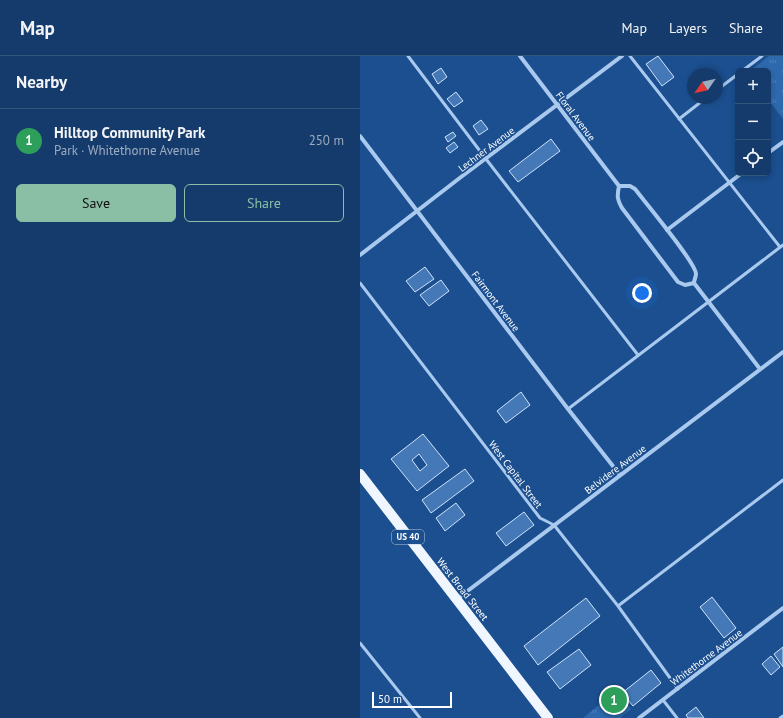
<!DOCTYPE html>
<meta charset="utf-8">
<style>
body{margin:0;font-family:"PT Sans",sans-serif;background:#214673;color:#f1f3f6}
.controls{position:absolute;right:12px;top:12px;display:grid;overflow:hidden;border-radius:6px;box-shadow:0 2px 6px #0003}
.controls button{width:36px;height:36px;display:grid;place-items:center;padding:0;border:0;border-bottom:1px solid #33557e;background:#143b6b;color:#f1f3f6;font:20px sans-serif}
.compass{position:absolute;left:327px;top:12px;width:36px;height:36px;border-radius:50%;background:#143b6b;box-shadow:0 2px 6px #0003;rotate:236deg}
.scale{position:absolute;left:12px;bottom:10px;width:80px;box-sizing:border-box;padding-left:4px;border:2px solid #fff;border-top:0;font-size:11px;line-height:14px;white-space:nowrap;color:#fff;-webkit-text-stroke:3px #1b4f8f;paint-order:stroke}
.you{position:absolute;left:282px;top:237px;width:14px;height:14px;margin:-10px;border:3px solid #fff;border-radius:50%;background:#1a73e8;box-shadow:0 0 0 6px #1a73e833}
.badge{display:grid;place-items:center;width:26px;height:26px;border-radius:50%;background:#8abfa5;color:#fff;font-size:13px;font-weight:700}
.pin{position:absolute;translate:-50% -50%;border:2px solid #fff;box-shadow:0 1px 4px #0006}
.list{margin:0;padding:0;list-style:none}
h2{display:flex;justify-content:space-between;align-items:center;height:52px;margin:0;padding:0 16px;font-size:17px}
h2 small{font-size:13px;font-weight:400;color:#9dadc1}
.list li{display:grid;grid-template-columns:26px 1fr auto;gap:12px;align-items:center;box-sizing:border-box;height:64px;padding:0 16px;border-top:1px solid #33557e}
.list b{display:block;font-size:15px;white-space:nowrap}
.list p{margin:0;font-size:13px;white-space:nowrap;color:#9dadc1}
.list em{font-size:13px;font-style:normal;color:#9dadc1}
.actions{display:flex;gap:8px;padding:12px 16px}
.actions a{flex:1;padding:9px 0;border:1px solid #8abfa5;border-radius:6px;text-align:center;font-size:14px;color:#8abfa5}
.actions .main{background:#8abfa5;color:#111}
.icon{flex:none;width:22px;height:22px;fill:none;stroke:currentColor;stroke-width:2;stroke-linecap:round;stroke-linejoin:round}
.map{position:relative;flex:none;width:423px;height:662px;overflow:hidden}
header{display:flex;align-items:center;gap:24px;box-sizing:border-box;height:56px;padding:0 20px;background:#143b6b;border-bottom:1px solid #33557e}
header strong{font-size:19px}
nav{display:flex;gap:22px;margin-inline-start:auto;font-size:14px}
main{display:flex}
aside{flex:1;background:#143b6b}
.map>svg:first-child{display:block}
.park{fill:url(#park-tufts)}
.building{fill:#4478b7;stroke:#cfe3fa;fill-rule:evenodd}
.lines{fill:none;stroke-linecap:round;stroke-linejoin:round}
.lane{stroke:#a9c9ee;stroke-width:3}
.street{stroke:#a9c9ee;stroke-width:4}
.primary{stroke:#f0f6ff;stroke-width:10}
.labels{text-anchor:middle;stroke-width:3.5;stroke-linejoin:round;paint-order:stroke}
.shield{fill:#1b4f8f;stroke:#bbcadd;stroke-width:1}
.shield-label{font-size:9px;font-weight:bold;fill:#fff}
.street-label{font-size:10px;fill:#fff;stroke:#1b4f8f}
</style>
<header>
<strong>Map</strong>
<nav><a>Map</a><a>Layers</a><a>Share</a></nav>
</header>
<main>
<aside>
<h2>Nearby<small></small></h2>
<ul class="list">
<li><span class="badge" style="background:#2e9e5b">1</span><div><b>Hilltop Community Park</b><p>Park · Whitethorne Avenue</p></div><em>250 m</em></li>
</ul>
<div class="actions"><a class="main">Save</a><a>Share</a></div>
</aside>
<div class="map">
<svg width="423" height="662" viewBox="0 0 423 662">
<defs>
<pattern id="park-tufts" width="24" height="20" patternUnits="userSpaceOnUse"><rect width="24" height="20" fill="#2e69ad"/><path d="M3 7l-1-3M5 7V3M7 7l1-3M15 17l-1-3M17 17v-4M19 17l1-3" fill="none" stroke="#4d80b9"/></pattern>
</defs>
<rect width="100%" height="100%" fill="#1b4f8f"/>
<path class="park" d="M409,0H423V63L408,43V15H390Z
M256,635L271,653L260,662H223Z"/>
<path class="building" d="M298,0L314,21L302,30L286,8Z
M81,12L87,21L78,28L72,18Z
M96,36L103,45L94,51L87,43Z
M121,64L128,73L119,79L113,70Z
M93,76L96,80L88,86L85,81Z
M191,83L200,95L158,126L149,115Z
M94,86L98,91L90,97L86,92Z
M65,211L74,223L55,236L46,225Z
M81,224L89,235L69,250L60,239Z
M161,336L170,349L146,367L137,355Z
M63,378L89,410L57,435L31,403ZM59,398L67,409L60,415L52,404Z
M105,413L114,425L71,457L62,444Z
M96,447L105,459L85,475L76,462Z
M164,456L174,469L146,490L136,477Z
M352,541L376,572L364,582L340,551Z
M226,542L240,560L178,609L164,590Z
M423,591V611L414,598Z
M219,593L231,609L200,633L187,616Z
M411,600L420,611L411,619L402,608Z
M291,614L301,627L273,650L262,637Z
M336,651L344,662H328L326,659Z"/>
<g class="lines">
<path class="lane" d="M48,0L126,103L278,299
M270,0L420,191
M382,15L402,0
M357,34L378,18
M319,63L346,42
M0,227L180,462L194,469L258,550L318,633
M208,353L423,189
M258,550L423,424
M0,587L60,662
M303,644L317,662
M420,662L423,660"/>
<path class="street" d="M160,0L259,130C257,140 257,143 262,152L318,226L325,229L334,227
M0,80L208,353L260,419
M408,97L423,86
M259,130H270L275,133C285,146 336,207 336,218C336,221 334,224 334,227
M307,174L382,117
M0,199L101,121L262,0
M334,227L400,313
M97,543L423,296
M279,662L423,552"/>
<path class="primary" d="M0,418L188,662"/>
</g>
<g class="labels">
<rect class="shield" x="32" y="474" width="32" height="14" rx="3"/>
<g class="shield-label">
<text x="48" y="484">US 40</text>
</g>
<g class="street-label">
<text transform="translate(216 60) rotate(53)" y="4">Floral Avenue</text>
<text transform="translate(126 93) rotate(-37)" y="4">Lechner Avenue</text>
<text transform="translate(136 245) rotate(53)" y="4">Fairmont Avenue</text>
<text transform="translate(255 413) rotate(-37)" y="4">Belvidere Avenue</text>
<text transform="translate(156 418) rotate(53)" y="4">West Capital Street</text>
<text transform="translate(103 533) rotate(52)" y="4">West Broad Street</text>
<text transform="translate(346 601) rotate(-37)" y="4">Whitethorne Avenue</text>
</g>
</g>
</svg>
<div class="controls">
<button>+</button>
<button>−</button>
<button><svg class="icon" aria-label="locate" viewBox="0 0 24 24"><circle cx="12" cy="12" r="6"/><path d="M12 2v4M12 18v4M2 12h4M18 12h4"/></svg></button>
</div>
<svg class="compass" viewBox="-18 -18 36 36"><path d="M0-13l5 13h-10z" fill="#e53935"/><path d="M0 13l5-13h-10z" fill="#9dadc1"/></svg>
<div class="scale">50 m</div>
<div class="you"></div>
<div class="pin badge" style="left:254px;top:644px;background:#2e9e5b">1</div>
</div>
</main>
